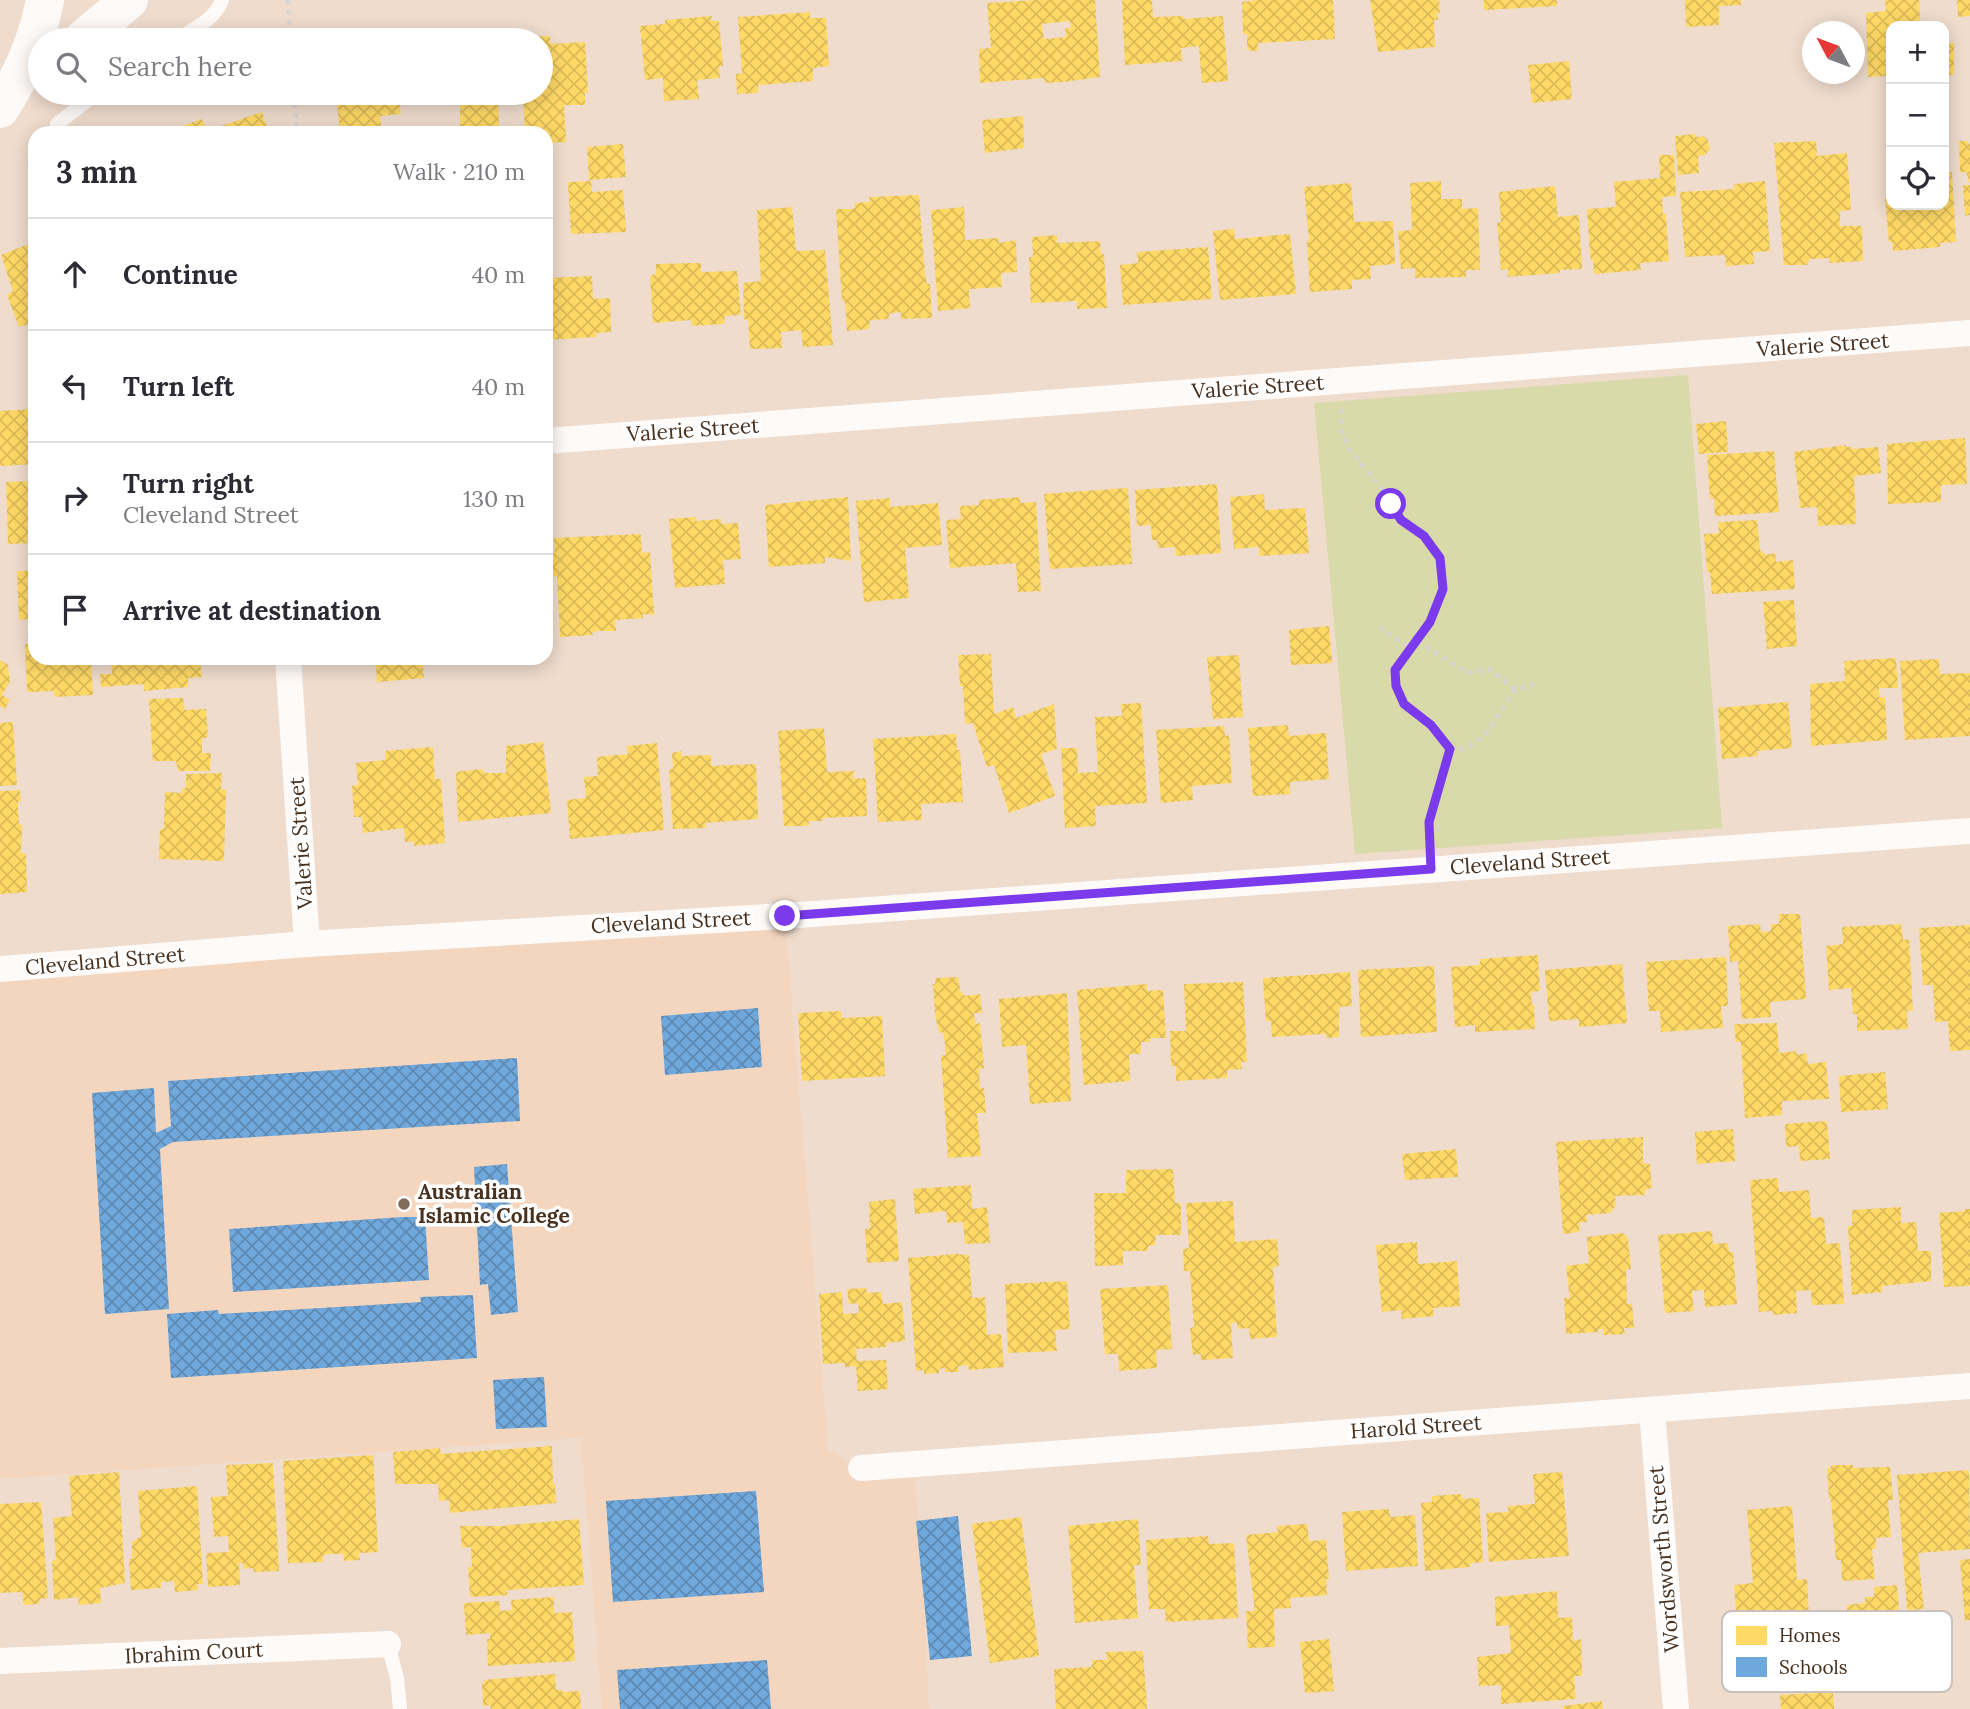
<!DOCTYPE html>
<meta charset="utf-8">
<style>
body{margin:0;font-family:Lora,serif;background:#f7f7f7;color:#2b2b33}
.controls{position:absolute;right:21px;top:21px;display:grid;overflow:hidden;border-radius:14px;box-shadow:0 4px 18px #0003}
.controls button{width:63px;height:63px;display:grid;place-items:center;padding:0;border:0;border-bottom:2px solid #e1e1e2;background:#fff;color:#2b2b33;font:35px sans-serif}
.compass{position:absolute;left:1802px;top:21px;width:63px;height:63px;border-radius:50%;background:#fff;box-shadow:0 4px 18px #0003;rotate:311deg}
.stop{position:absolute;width:21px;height:21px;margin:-16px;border:5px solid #7c3aed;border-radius:50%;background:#fff}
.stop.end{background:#7c3aed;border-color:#fff;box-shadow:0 2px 7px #0008}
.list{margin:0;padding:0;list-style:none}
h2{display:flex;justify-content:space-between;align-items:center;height:91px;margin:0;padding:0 28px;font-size:30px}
h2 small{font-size:23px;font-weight:400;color:#7c7c81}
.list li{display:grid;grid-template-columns:46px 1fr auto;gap:21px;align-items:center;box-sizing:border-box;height:112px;padding:0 28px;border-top:2px solid #e1e1e2}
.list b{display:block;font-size:26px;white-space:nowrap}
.list p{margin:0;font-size:23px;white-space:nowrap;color:#7c7c81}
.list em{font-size:23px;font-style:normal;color:#7c7c81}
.icon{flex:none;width:38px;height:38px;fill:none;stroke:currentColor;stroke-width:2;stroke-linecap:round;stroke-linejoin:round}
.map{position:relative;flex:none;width:1970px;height:1709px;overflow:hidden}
.search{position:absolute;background:#fff;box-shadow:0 4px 18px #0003;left:28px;top:28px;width:525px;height:77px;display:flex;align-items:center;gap:18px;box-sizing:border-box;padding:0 24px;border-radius:38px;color:#7c7c81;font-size:26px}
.panel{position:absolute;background:#fff;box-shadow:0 4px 18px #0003;left:28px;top:126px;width:525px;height:539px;border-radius:21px}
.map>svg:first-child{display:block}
.built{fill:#f4d6bf}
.park{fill:#d8daa9}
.homes{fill:url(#homes-cross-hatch);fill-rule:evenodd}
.schools{fill:url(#schools-cross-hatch)}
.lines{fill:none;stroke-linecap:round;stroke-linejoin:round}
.path{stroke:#dbd5d0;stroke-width:4.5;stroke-dasharray:5 5;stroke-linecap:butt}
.service{stroke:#fdfaf8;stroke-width:14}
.minor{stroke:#fdfaf8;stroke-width:26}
.primary{stroke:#fdfaf8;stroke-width:38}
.route{stroke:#7c3aed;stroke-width:9}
.poi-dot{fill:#826d5b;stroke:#fff;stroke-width:2.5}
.labels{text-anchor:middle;stroke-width:7;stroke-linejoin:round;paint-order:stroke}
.street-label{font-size:21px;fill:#48311e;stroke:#fff}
.poi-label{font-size:21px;font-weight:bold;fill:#48311e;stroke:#fff;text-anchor:start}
.key{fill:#fff;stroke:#c8c1bc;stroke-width:2}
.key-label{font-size:19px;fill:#48311e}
</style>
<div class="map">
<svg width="1970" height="1709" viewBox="0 0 1970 1709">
<defs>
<pattern id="homes-cross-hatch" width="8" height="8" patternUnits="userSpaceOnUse" patternTransform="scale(1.75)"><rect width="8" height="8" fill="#ffd966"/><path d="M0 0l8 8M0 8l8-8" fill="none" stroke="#dcbb58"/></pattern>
<pattern id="schools-cross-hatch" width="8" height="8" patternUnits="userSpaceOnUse" patternTransform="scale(1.75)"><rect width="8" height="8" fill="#6fa8dc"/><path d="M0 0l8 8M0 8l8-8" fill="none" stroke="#5d89b2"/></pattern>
</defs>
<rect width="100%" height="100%" fill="#efdccd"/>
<path class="built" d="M785,916L828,1449L861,1468L913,1455L924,1593L929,1709H602L581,1438L0,1479V969Z"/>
<path class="park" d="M1688,375L1722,828L1355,854L1314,403Z"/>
<path class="homes" d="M1038,0H1095L1100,77L1063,82L1045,83L1044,78L980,83L979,49L991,48L987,3ZM1070,21L1071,28H1065L1066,37L1044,39L1042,24Z
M1122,0H1152L1153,17L1184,16L1183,19L1223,16L1228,81L1202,83L1199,46L1181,48L1182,61L1125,65Z
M1257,0H1333L1335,39L1258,43V51L1247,50V34H1243L1242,2Z
M1370,0H1439L1440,13H1437L1438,20H1434L1435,47L1378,52Z
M1484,0H1557V6L1484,10Z
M1685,0H1741V5L1719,6V25L1686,27Z
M1885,0H1919L1920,26H1891V76L1868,77L1866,13L1886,11Z
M1957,0H1970V16L1958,17Z
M810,12V18H826L829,66L813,68V81L758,85V93L737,94L736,74L742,73L738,17Z
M712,16L711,21H719L723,66H719L720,78L697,80L699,99L664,101L663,78L645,80L640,26L665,24V20Z
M550,36V44L585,42L588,93H585V105H564L566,142L546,143V133H525L523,96H519L518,93H541V40H516V37Z
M1954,43V75H1944V44Z
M1569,61L1572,99L1532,103L1528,65Z
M304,93H398L401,114L380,116L382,133H340L337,103L305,105Z
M405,93H510V94L498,97L499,126L460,128V104L439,105V97L406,98Z
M262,112L269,133H175L174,129L202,119L207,131Z
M1023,116L1024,148L985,153L982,120Z
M1695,134L1696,137L1703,136L1708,140L1710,149L1705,155L1698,156L1699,173L1678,175L1675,136Z
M1816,141L1817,156L1847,153L1851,210L1840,211V226H1862L1863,261L1830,263L1829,258L1810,259L1807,265H1784L1774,143Z
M1959,141H1968L1970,145V184L1966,172H1960Z
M623,144L626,177L589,180L587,147Z
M1659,155H1674L1676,196L1662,197L1663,214H1666L1669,261L1640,263L1641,270L1594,274L1593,260H1591L1590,255L1587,209L1616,207L1614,182L1660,178Z
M1891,172V205H1944V173L1952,172L1956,242L1940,243V247L1893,251L1892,242H1889L1885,198H1889L1887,173Z
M591,181L592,192L623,190L626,232L571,234L568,182Z
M1441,181V199H1462V209L1478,208L1480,270H1466V277L1415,278V268L1401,269L1398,231L1412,230L1410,183Z
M1765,181L1770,251L1753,252L1754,264L1726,266L1725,255L1685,257L1680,192L1734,189V184Z
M1351,183L1354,222L1393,221L1395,264L1370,266L1371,279L1352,280V289L1310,292L1307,241H1309L1304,187Z
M1963,185H1970V215L1965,216Z
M1555,186L1558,217L1579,215L1582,269L1560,270V273L1508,277V269L1501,270L1497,223L1501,222L1499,192Z
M919,195L925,274L927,284H930L932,318L901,319V312L893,313L889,314V319L870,320L869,329L847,331L845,302L842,301L836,209H854L855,203L870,202L869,197Z
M792,207L796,251L825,250L833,345L803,347L801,330L781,332L782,348L750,349L748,320L744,319L743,283L761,281L757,210Z
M964,207L965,240L999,238V243L1016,240L1017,272L1001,273L1002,287L969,289L970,308L938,311L931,210Z
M1234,229L1235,239L1290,234L1296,294L1220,300L1213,231Z
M1057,235V243L1100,241L1101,254H1104L1107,308L1077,309V301L1031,303L1029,257H1033L1032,237Z
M29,244L35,255V322L19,327L7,295L13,291L1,255Z
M1208,247L1212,299L1123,305L1120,265L1138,263L1137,252Z
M693,263H701V272L737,271L741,315L725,316L724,324L692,326L691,320L653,323L650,276L656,274V264Z
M592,276L593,299L610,298L611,332L596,333L597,337L546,340V278Z
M35,409V464L0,466V411Z
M1726,421L1728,452L1699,454L1696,424Z
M1965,438L1967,484L1941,485V502L1888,504L1887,444Z
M1846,445V447H1852V449L1878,447L1881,473L1854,476L1856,524L1818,526L1817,507L1800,508L1794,452Z
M1774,451L1779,512L1715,516L1714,498L1710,499L1707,455Z
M35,481V543L8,544L6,482Z
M1217,484L1221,553L1176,556L1175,547L1158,548L1157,540H1152L1151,525L1137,526L1135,490Z
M1128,488L1132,564L1050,569L1044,494Z
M1264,494L1265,510L1305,508L1309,553L1259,556V547L1234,549L1230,497Z
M848,497L851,561L825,557V563L769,567L765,505Z
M1020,497V503L1036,502L1041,591L1018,592L1016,563L950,568L946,520L961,519L960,506L979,505V500Z
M890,498V507L938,503L942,545L905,548L909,598L864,602L856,501Z
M696,517V521L721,519V524L738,523L741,559L723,560L725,584L675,588L669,519Z
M1757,520L1760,550L1766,555L1775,553L1776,562L1793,560L1795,589L1712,594L1710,572H1707L1704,534L1719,533L1718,522Z
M639,534L641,535L642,553L650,552L654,615L643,614V618L615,620L616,631H597L592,632L593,635L560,637L557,576L549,577L548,553H555L554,538Z
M17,571H35V658H91L93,695L54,697V691L27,692L25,644H31L30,619L19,620Z
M1794,600L1797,646L1767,649L1763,602Z
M1329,626L1332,663L1291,665L1289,630Z
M991,654L994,714L1013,707L1016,718L1054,704L1057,749L1041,754L1055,796L1009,813L994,765L987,767L973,723L965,724L963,686H960L958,655Z
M1239,655L1243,717L1213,719L1207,657Z
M111,658H200L202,677L188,678V687L144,691L143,684L101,687L100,674H112Z
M368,658H422L424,678L377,682L376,665L369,664Z
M1896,658L1898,688H1879V697H1885L1887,740L1811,746L1810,684L1845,681L1844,661Z
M1939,659L1940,674L1970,673V736L1905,740L1900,661Z
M0,660L8,665L10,682L2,695L10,700L5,709L0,706Z
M183,698L185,710L206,709L208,737L202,739V753H211L210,771H178L176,761H153L149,699Z
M1788,702L1792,748L1757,751L1758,756L1722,759L1718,708Z
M1141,703L1147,803L1095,806L1096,826L1065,828L1061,748H1077L1078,773L1098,772L1095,717L1122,716L1121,704Z
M13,722L17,785L0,786V723Z
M1288,725L1289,736L1326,733L1329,779L1290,782V794L1253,796L1248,728Z
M1224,726L1225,736L1229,735L1232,783L1192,786L1193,800L1161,803L1156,730Z
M824,728L827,772L854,771L853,779L866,778L867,816L822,818V821H809V826H784L778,731Z
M956,734L957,750H960L963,802L921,804L922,820L878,822L873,739Z
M543,742L551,813L458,822L456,772L482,769L484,773H506V746Z
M657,743L664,830L570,839L567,800L586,798L584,777L598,776L597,757L628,754L627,746Z
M433,747L435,779H441L445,843L414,846L413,841L405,842L404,828L363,833L362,817H354L352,786L358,785L356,763L385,760V751Z
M681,751L682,756L711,755V766L756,764L758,819L705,823L706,828L673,829L669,769H673L672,753Z
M222,773L221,789L226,790L224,861L159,859L160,829H164V827L165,792L182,793V788H186V774Z
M20,790L21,801L18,802V809L19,824L22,825L21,853L26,854L27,892L0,894V791Z
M1779,914H1800L1806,999L1770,1002L1771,1017L1742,1019L1738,961L1730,962L1728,926L1760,924L1761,932L1771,931V924H1779Z
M1901,924L1903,940L1909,939L1913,1011H1907L1908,1029L1857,1031V1014H1853L1851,988L1829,990L1826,946L1843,944L1842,927Z
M1970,925V1050L1950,1051L1948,1021L1935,1022L1933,985H1923L1919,928Z
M1538,955L1540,991L1531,992L1532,1005H1534L1535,1029L1475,1032V1025L1455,1027L1451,967L1480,965V959Z
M1726,957L1728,1006H1721L1723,1028L1661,1032L1660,1011H1649L1646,962Z
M1622,964L1627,1023L1579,1027V1019L1549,1021L1545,970Z
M1434,966L1437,1032L1361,1037L1358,970Z
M1350,972L1352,1006L1339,1007V1037L1326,1038V1034L1272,1037L1271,1021H1266L1263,978Z
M958,977L960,990L965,996L980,994L982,1013H974L975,1024L980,1023L984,1068L979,1069L980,1088H984L986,1113H977L981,1156L948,1158L941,1056L945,1055V1044L943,1032L939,1033L935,1014L933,984H935L936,978Z
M1243,982L1247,1062H1241L1242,1069L1227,1070V1078L1176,1081V1066H1171L1170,1031H1186L1184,984Z
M1147,984V991L1163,990L1166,1038H1150V1042H1141V1054H1129L1130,1081L1084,1085L1077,990Z
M1067,993L1071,1101L1030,1104L1026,1045L1002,1047L999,999Z
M841,1011L842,1018L882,1016L885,1076L802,1081L798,1013Z
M1777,1023L1779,1053L1796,1051L1797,1055L1806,1053L1808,1064L1826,1062L1829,1099L1782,1101V1115L1745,1118L1741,1042H1736L1734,1024Z
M1885,1072L1888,1109L1841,1112L1839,1076Z
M1827,1121L1830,1159L1800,1161L1799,1146L1786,1147L1785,1124Z
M1733,1129L1735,1161L1697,1164L1695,1132Z
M1643,1137V1163L1650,1164L1652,1188L1645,1190V1195L1615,1196L1616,1205L1610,1213L1586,1215L1587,1222H1580L1579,1232L1563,1234L1556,1142Z
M1456,1149L1458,1177L1405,1180L1402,1154Z
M1173,1169L1175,1203H1181V1235H1156L1155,1245L1148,1246V1251H1123V1265L1095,1266L1094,1193H1126V1170Z
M1778,1178L1779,1192L1809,1190L1811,1218L1824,1217L1826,1244L1840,1243L1844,1304L1812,1305L1811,1290L1796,1291L1797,1313L1773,1315V1311L1759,1312L1750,1180Z
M971,1185L972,1209L987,1207L990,1243L965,1244L963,1222L947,1223L946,1211L915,1214L913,1189Z
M895,1199L899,1261L867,1263L865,1229H870L869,1202Z
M1233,1201L1235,1242L1277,1239L1279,1266L1273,1267L1277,1337L1250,1339L1249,1328L1238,1329L1237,1323H1231L1233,1358L1201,1360V1354L1193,1355L1190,1328L1194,1327L1190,1271H1184L1183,1249L1189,1248L1186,1203Z
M1901,1207V1223L1916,1222L1918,1251H1931V1281L1882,1286V1292L1852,1295L1848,1226H1852V1210Z
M1965,1209H1970V1286L1944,1287L1939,1213L1965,1211Z
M1712,1231L1713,1244L1728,1243L1729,1252H1733L1737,1304L1705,1307L1704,1290L1692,1291L1694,1311L1665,1313L1658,1235Z
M1623,1233L1628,1238L1631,1269H1626L1627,1304H1632L1634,1328H1624L1625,1334L1603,1335V1329H1598V1332L1566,1334L1564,1298H1570L1566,1266L1589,1263L1587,1237Z
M1417,1242L1418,1264L1457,1261L1460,1306L1433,1308L1434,1316L1402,1319L1401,1310L1382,1312L1376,1245Z
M956,1254L969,1255L972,1298L985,1297L987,1335L1001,1334L1004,1367L969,1370L968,1365L958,1366L959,1372H945V1368L939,1369V1373L924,1374V1370L916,1371L908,1258Z
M1067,1281L1070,1329L1055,1330L1057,1351L1008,1353L1005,1284Z
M1168,1285L1172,1349L1156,1350L1157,1368L1119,1371L1118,1354H1105L1100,1289Z
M866,1288L867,1293L881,1292L883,1304L902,1302L905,1341L886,1343V1347L856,1349L857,1361L886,1360L888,1389L858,1391L856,1366L845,1367V1363L823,1364L819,1294L842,1292L843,1314L859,1313L858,1303L849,1304L847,1289Z
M552,1446L553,1484H555L556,1503L450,1513L449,1500L439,1501L438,1484H395L393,1452L440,1448L441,1454Z
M373,1455L378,1552L359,1553L360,1560L344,1561L343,1554H333L323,1555V1562L288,1563L283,1461Z
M273,1463L279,1571L254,1572L253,1568L244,1569L243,1563H239L240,1585L208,1587L206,1553L229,1552L228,1536L214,1537L211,1497L228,1496L226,1465Z
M1831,1465H1853V1468L1890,1467L1893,1500H1888L1891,1537L1876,1538V1549H1872L1875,1579L1842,1581L1841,1560H1836L1831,1499H1829L1827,1468H1831Z
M1969,1470L1970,1549L1918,1553L1924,1609L1907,1610L1897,1475Z
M119,1472L125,1583L100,1588L101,1603L79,1605L78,1597L54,1600L52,1561L56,1560L53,1518L72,1516L69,1476Z
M1562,1472L1569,1556L1489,1562L1486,1513L1508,1512V1506L1535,1504L1533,1474Z
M197,1486L203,1584H197L198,1590L175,1592L174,1581L161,1582V1588L131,1590L129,1559H132V1542L141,1536L138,1491Z
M1462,1494V1499L1479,1498L1483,1562L1470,1563V1567L1425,1571L1421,1503L1432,1502V1496Z
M41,1502L48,1598L40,1599L39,1604L24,1605L22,1592L0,1593V1504Z
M1792,1506L1797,1580L1807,1579L1809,1615H1805L1807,1643L1739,1653L1734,1585L1753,1583L1747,1510Z
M1389,1509L1390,1517L1415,1515L1418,1566L1346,1571L1342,1512Z
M1021,1517L1039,1656L990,1663L972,1524Z
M579,1519L584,1585L507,1590L508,1595L470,1597L468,1567H472L471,1547L462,1548L460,1526H501Z
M1138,1519L1141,1565H1134L1138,1618L1075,1623L1068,1526Z
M1307,1524L1309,1541L1326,1540L1329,1579H1326L1327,1595L1290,1598L1291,1608L1274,1609L1275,1647L1248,1648L1246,1611H1254V1604L1246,1535L1278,1532L1277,1526Z
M1208,1536L1209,1544L1234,1543L1238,1618L1166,1622L1165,1609H1149L1146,1540Z
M1970,1559V1620L1965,1621L1960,1560Z
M1897,1585L1902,1652L1889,1653L1890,1663L1870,1665L1871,1678L1823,1681L1820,1646H1816L1814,1617L1847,1614V1605L1865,1603V1597H1874V1587Z
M1557,1591L1558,1618L1572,1617L1573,1641L1581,1639L1582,1676H1574L1576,1699L1501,1704V1685L1479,1686L1477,1657L1511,1653L1509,1625L1496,1626L1495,1597Z
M554,1597V1613L572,1612L575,1661L488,1666L487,1639H490V1633L466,1635L464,1603L499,1601L500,1611L512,1610L511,1600Z
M1329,1639L1334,1691L1305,1693L1300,1642Z
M1143,1651L1147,1709H1056L1054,1669L1092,1667V1660H1107L1106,1652Z
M555,1674L556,1690H562V1692L580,1691L581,1709H491L490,1705L483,1706L482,1683H485L484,1680Z
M1833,1692L1834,1709H1781L1780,1695Z
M1602,1701L1603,1709H1563V1706Z"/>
<path class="schools" d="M758,1008L762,1067L665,1075L661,1016Z
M517,1058L520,1121L173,1142L160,1149L169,1309L105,1314L92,1093L154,1088L156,1133L171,1126L168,1081Z
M507,1164L518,1312L491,1315L488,1284L480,1285L474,1167Z
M402,1217H425L429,1280L233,1292L229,1229Z
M473,1295L477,1358L171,1378L167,1314L218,1310L219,1314L421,1302L420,1297Z
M544,1377L547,1427L496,1429L493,1380Z
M756,1491L764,1592L613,1602L606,1501Z
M958,1516L972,1656L930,1660L916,1521Z
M767,1660L771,1709H620L617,1670Z"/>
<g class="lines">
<path class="path" d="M288,0L290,40
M294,93L297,133
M1342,409V432L1350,451L1383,490L1401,520L1424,536L1440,558L1443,589L1430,622L1395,670L1396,686L1404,704L1431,725L1450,749L1429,822L1430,840
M1379,627L1411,649
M1417,641L1468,673L1490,669L1515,690
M1450,753L1470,746L1485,735L1515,690L1535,684"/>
<path class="service" d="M176,40C192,30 216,19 222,0
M57,124L97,93
M388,1644L397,1678L400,1709"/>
<path class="minor" d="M546,441L1970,333
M288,658L307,944
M0,969L307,944L785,916L1970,831
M1652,1410L1676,1709
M861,1468L1970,1386
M0,1661L388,1644"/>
<path class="primary" d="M82,40L129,0
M0,109C21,77 38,38 45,0"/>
</g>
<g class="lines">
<path class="route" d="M785,916L1431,869L1429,822L1450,749L1431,725L1404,704L1396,686L1395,670L1430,622L1443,589L1440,558L1424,536L1401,520L1391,504"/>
</g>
<circle class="poi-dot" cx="404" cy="1204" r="7"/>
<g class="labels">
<g class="street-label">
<text transform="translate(1823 345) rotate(-4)" y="7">Valerie Street</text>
<text transform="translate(1258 387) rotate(-4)" y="7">Valerie Street</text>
<text transform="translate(693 430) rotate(-4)" y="7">Valerie Street</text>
<text transform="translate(301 843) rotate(-94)" y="7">Valerie Street</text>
<text transform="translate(1530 862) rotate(-4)" y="7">Cleveland Street</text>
<text transform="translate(671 922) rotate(-3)" y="7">Cleveland Street</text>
<text transform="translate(105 961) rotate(-5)" y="7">Cleveland Street</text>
<text transform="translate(1416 1427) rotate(-4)" y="7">Harold Street</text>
<text transform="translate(1664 1559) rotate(-95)" y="7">Wordsworth Street</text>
<text transform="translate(194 1653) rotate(-3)" y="7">Ibrahim Court</text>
</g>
<g class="poi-label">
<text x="418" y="1199">Australian<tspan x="418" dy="24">Islamic College</tspan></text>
</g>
</g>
<rect x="1722" y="1611" width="230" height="81" rx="10" class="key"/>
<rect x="1736" y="1626" width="31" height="19" fill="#ffd966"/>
<rect x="1736" y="1657" width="31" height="20" fill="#6fa8dc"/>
<g class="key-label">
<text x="1779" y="1642">Homes</text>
<text x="1779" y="1674">Schools</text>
</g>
</svg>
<div class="controls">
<button>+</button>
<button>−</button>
<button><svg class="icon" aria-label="locate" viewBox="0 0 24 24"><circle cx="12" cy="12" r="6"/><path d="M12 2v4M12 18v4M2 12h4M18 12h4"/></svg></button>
</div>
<svg class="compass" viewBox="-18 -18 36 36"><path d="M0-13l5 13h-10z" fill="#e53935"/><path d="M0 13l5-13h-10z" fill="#7c7c81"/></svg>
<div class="stop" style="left:1391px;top:504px"></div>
<div class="stop end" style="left:785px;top:916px"></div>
<div class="search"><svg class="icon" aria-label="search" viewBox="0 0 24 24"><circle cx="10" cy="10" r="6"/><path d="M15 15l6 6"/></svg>Search here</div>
<section class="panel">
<h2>3 min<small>Walk · 210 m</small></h2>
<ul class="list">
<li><svg class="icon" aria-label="ahead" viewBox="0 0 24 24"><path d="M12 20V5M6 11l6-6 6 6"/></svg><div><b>Continue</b></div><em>40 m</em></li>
<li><svg class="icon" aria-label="left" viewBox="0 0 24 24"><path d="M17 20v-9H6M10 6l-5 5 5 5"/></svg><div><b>Turn left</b></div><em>40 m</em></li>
<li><svg class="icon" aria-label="right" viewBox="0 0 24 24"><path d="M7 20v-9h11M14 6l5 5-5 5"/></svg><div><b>Turn right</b><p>Cleveland Street</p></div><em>130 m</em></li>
<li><svg class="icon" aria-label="arrive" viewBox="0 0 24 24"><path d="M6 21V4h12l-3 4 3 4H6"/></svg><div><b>Arrive at destination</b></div></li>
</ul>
</section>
</div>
